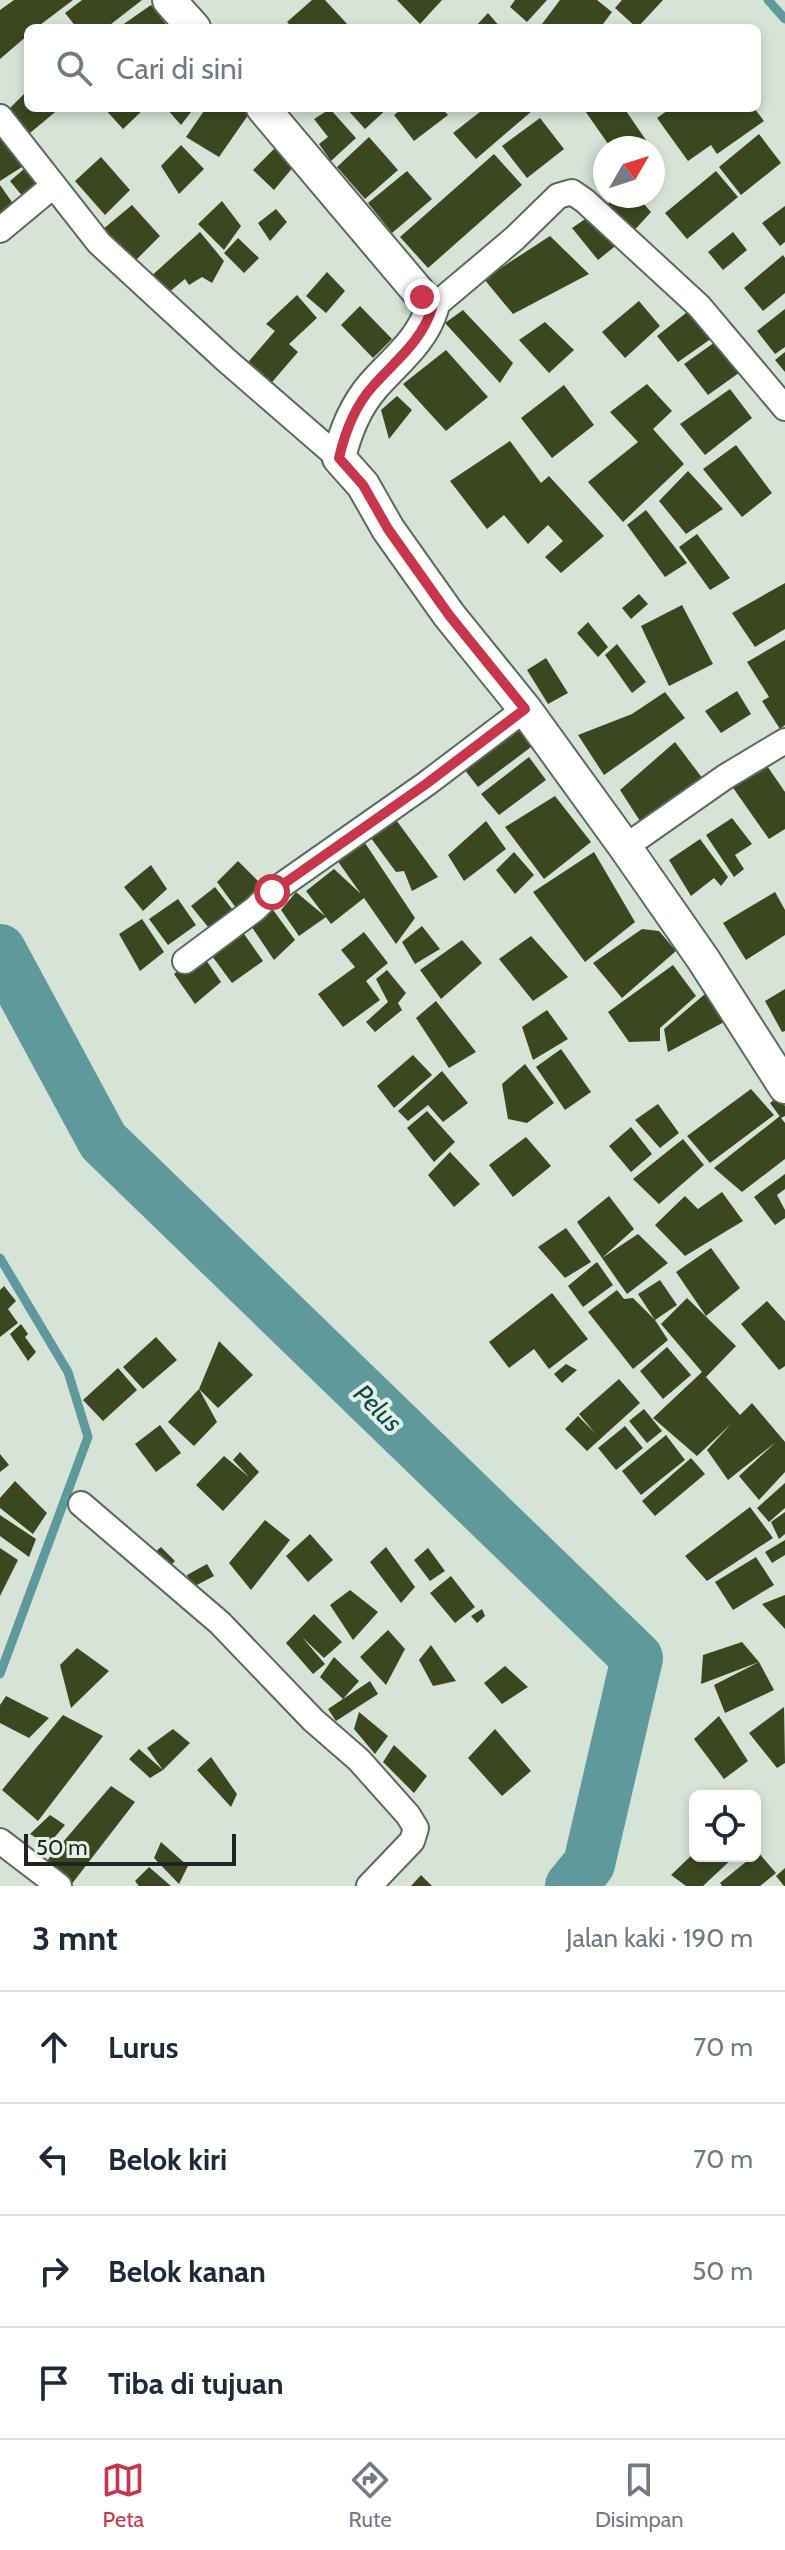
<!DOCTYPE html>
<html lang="id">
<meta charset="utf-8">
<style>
body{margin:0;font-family:Cabin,sans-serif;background:#f6f6f7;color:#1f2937}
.controls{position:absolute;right:24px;bottom:24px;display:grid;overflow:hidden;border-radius:12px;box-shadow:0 4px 12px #0003}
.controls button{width:72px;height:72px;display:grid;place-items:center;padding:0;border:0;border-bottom:2px solid #e0e1e3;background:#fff;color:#1f2937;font:40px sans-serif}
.compass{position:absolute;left:593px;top:136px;width:72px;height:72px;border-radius:50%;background:#fff;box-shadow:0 4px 12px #0003;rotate:51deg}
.scale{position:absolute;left:24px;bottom:20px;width:212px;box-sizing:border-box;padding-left:8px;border:4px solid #1f2420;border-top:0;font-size:22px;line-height:28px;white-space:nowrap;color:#1f2420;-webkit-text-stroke:6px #e3f1e4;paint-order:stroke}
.stop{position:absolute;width:24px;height:24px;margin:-18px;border:6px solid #c7364b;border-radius:50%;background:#fff}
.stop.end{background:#c7364b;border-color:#fff;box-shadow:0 2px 8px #0008}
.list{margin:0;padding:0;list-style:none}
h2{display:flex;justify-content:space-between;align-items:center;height:104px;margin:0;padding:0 32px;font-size:34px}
h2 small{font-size:26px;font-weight:400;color:#747a83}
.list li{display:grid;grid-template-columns:52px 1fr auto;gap:24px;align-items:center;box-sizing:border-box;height:112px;padding:0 32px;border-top:2px solid #e0e1e3}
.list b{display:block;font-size:30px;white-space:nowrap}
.list em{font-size:26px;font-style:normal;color:#747a83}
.icon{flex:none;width:44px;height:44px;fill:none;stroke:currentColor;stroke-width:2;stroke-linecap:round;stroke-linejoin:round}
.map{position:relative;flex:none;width:785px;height:1886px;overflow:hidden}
.search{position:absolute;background:#fff;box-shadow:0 4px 12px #0003;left:24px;right:24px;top:24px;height:88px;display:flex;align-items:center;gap:20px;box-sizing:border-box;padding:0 28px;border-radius:12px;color:#747a83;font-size:30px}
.sheet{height:552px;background:#fff}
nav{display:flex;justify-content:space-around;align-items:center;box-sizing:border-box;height:112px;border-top:2px solid #e0e1e3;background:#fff;font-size:22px;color:#747a83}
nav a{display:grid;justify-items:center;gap:4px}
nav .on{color:#c7364b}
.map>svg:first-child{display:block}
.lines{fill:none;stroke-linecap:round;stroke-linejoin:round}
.stream{stroke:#5f999c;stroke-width:9}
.river{stroke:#5f999c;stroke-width:52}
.building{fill:#3c4720}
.street-casing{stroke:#5d695e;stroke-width:28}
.secondary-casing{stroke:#5d695e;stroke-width:36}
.street{stroke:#fff;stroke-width:24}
.secondary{stroke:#fff;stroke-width:32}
.route{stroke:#c7364b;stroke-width:10}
.labels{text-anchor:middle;stroke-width:8;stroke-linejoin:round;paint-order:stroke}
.water-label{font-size:26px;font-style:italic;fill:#114749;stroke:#e3f1e4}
</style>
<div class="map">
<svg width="785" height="1886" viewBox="0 0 785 1886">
<rect width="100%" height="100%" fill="#d6e3d7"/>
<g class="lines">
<path class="stream" d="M768,0L785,19
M0,1258L68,1372L88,1437L0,1674"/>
<path class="river" d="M0,950L103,1141L637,1658L589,1864L571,1886"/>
</g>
<path class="building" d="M14,0H73L36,28H28V35L0,59V10Z
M82,0H142L106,28H77L65,13Z
M312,0H325L348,25L343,28H293L287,22Z
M397,0H442L420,24Z
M515,0H547L527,22L510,7Z
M560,0H597L612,12L600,28H539Z
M622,0H663L637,28L615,8Z
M151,5L169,28H118Z
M488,13L501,28H474Z
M28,90V108H60L24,138L4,114Z
M104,108H145L123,129Z
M166,108H194L181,125Z
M206,108H253L219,157L186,137Z
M346,108H388L365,129Z
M403,108H442L448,115L414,141L394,115Z
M485,108H529L532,111L476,159L453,133Z
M583,108H624L650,146L647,148H611Z
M671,108H754L764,121L717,154L711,145L688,161L657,118Z
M330,109L356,138L331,161L319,144L328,137L314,119Z
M540,118L564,149L527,178L502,146Z
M759,134L781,163L741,195L719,167Z
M5,137L22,167L0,181V140Z
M369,137L398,170L365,199L337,167Z
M284,139L300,159L274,190L253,170Z
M181,145L204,169L179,194L161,166Z
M494,154L522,185L428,268L400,237Z
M101,157L130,190L105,215L75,181Z
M30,164L48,186L28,203L10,181Z
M407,171L432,199L392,233L368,203Z
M716,171L738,197L687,239L665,213Z
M0,185L19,212L0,226Z
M617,196H637L651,212L629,236L603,208Z
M222,201L241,226L224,250L198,224Z
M132,205L160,236L131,265L102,230Z
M785,206V242L780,246L762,223Z
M276,209L287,222L270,241L258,223Z
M594,213L619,243L598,260L572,228Z
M200,232L224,261L212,283L202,277L189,285L185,279L162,298L148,279Z
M733,232L747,250L723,270L708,252Z
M550,236L589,274L513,314L484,279Z
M238,238L259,258L244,273L224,253Z
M783,255L785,258V293L763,311L744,288Z
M327,272L345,291L326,313L306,296Z
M297,295L317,318L289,344L298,352L267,388L243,368L275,331L266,324Z
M639,301L660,326L625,358L602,332Z
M360,306L392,339L373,358L341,325Z
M691,309L715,336L678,362L657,336Z
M785,309V347L775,354L757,331Z
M463,310L513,363L500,383L445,323Z
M545,322L574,350L549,373L519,340Z
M718,340L743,370L708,395L684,364Z
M446,350L488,397L446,431L403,384Z
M785,352V372L775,360Z
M647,384L672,411L653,429L684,464L623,522L588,482L638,442L610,412Z
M564,385L594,425L552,458L521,418Z
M730,389L752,418L705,455L680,424Z
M397,396L412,410L389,439L381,410Z
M510,441L541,483L549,476L604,536L561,573L545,557L563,541L548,525L528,544L504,515L487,529L450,481Z
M736,445L772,493L742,517L703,469Z
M688,471L723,509L686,534L659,501Z
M646,510L687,563L665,577L627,525Z
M697,534L730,578L710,590L679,547Z
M785,583V629L755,647L732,613Z
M639,594L648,604L631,619L622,608Z
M682,605L713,664L669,686L641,626Z
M588,622L608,647L598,657L577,633Z
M785,640V725L780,729L762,701L769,697L747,662Z
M617,644L646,682L632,693L605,655Z
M546,658L568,693L548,704L527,670Z
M737,691L751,714L721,733L705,711Z
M665,692L685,718L604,775L578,735L632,714Z
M520,715L539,741L478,787L464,769Z
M675,742L703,779L640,821L620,790Z
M529,757L546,780L499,815L481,794Z
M763,760L785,792V829L769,839L729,782Z
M555,796L591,842L544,879L505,827Z
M391,813L438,877L412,891L404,871L396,872L365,830Z
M732,818L752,844L735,855L744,869L734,877L706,835Z
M486,821L506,849L464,881L448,855Z
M359,834L415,918L396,944L364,898L331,924L306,891L334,869L361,894L332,853Z
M700,839L728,877L721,886L714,878L691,896L669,860Z
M514,852L534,875L515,894L496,870Z
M594,852L635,922L585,962L533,892Z
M238,861L266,889L239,912L217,882Z
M151,865L167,889L143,911L124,887Z
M215,887L236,914L213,933L191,906Z
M296,892L326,917L299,936L281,910Z
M775,892L785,910V935L746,960L723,923Z
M178,899L196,925L168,945L149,919Z
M268,903L295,940L274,960L247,920Z
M142,919L164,952L140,971L119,934Z
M422,926L440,949L415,964L402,942Z
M642,929L659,931L676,951L622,998L593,963Z
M364,932L388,963L366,981L380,1000L343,1027L318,994L355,967L341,950Z
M244,934L263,961L232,983L212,956Z
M531,936L568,977L533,1001L499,959Z
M462,940L482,963L441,999L420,970Z
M202,954L221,982L195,1004L174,974Z
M673,965L696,996L660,1028V1041L629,1042L608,1012Z
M387,970L406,993L398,1003L402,1010L375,1032L366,1022L388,1002L376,979Z
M785,989V1031L782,1032L765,1001Z
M705,994L726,1021L668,1052L664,1029Z
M436,1001L476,1052L449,1068L416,1018Z
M547,1010L568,1039L533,1060L522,1027Z
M561,1049L591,1092L565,1110L536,1067Z
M413,1055L432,1075L394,1108L377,1086Z
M525,1064L554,1103L527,1123L508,1119L502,1084Z
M442,1071L468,1103L443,1122L428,1105L408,1121L398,1111Z
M751,1089L774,1115L710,1163L687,1136Z
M778,1097L785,1106V1116L781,1118L785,1123V1159L742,1192L714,1168L780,1116L781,1118L770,1103Z
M658,1104L679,1133L660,1148L635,1120Z
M427,1111L455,1142L434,1162L407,1128Z
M631,1127L652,1154L631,1172L609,1146Z
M526,1137L551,1166L513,1197L489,1165Z
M683,1139L704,1165L659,1204L633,1179Z
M450,1152L480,1184L454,1207L428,1175Z
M785,1174V1189L777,1195L785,1210V1218L775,1225L754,1197Z
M722,1192L743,1221L685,1256L655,1225L685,1196L698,1209Z
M609,1196L634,1229L602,1258L638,1234L668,1263L627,1294L577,1222Z
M566,1228L591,1262L565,1278L538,1247Z
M711,1248L740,1288L706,1316L676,1272Z
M597,1262L613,1285L583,1307L568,1286Z
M660,1280L677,1305L655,1320L638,1294Z
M4,1286L16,1301L8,1309L18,1323L0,1337V1290Z
M617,1290L624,1299L633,1298L655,1320L668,1340L633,1369L588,1312Z
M552,1293L588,1339L549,1369L534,1349L509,1368L489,1342Z
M687,1298L736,1346L706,1377L740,1415L752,1403L785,1442V1472L759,1500L739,1476L776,1442L728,1480L707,1450L731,1424L697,1456L653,1418L702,1372L661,1324Z
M767,1301L785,1321V1366L779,1370L741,1324Z
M21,1324L28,1334L25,1337L36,1352L28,1361L10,1334Z
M156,1337L177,1360L143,1389L123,1367Z
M219,1341L253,1375L218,1408L199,1389Z
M667,1347L691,1375L663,1399L640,1371Z
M566,1364L577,1370L562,1383L554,1374Z
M118,1368L137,1390L103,1421L83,1400Z
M619,1379L640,1403L587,1451L565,1429L578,1416L595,1433L579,1414Z
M199,1389L217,1422L194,1446L168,1422Z
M644,1409L662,1431L647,1443L629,1421Z
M160,1425L181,1453L156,1472L135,1444Z
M625,1426L643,1448L616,1470L598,1448Z
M666,1435L685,1460L641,1495L622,1471Z
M240,1452L259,1472L223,1511L196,1485L224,1456L249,1477L233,1460Z
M0,1454L9,1465L0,1472Z
M691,1458L705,1474L655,1516L642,1501Z
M15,1481L47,1513L33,1534L0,1508V1498Z
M785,1483V1508L769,1522L757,1508Z
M750,1507L773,1538L707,1581L685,1556Z
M785,1512V1534L779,1539L771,1522Z
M0,1515L36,1539L29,1557L0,1536Z
M265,1520L290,1540L251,1590L229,1563Z
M310,1534L333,1560L308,1582L286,1556Z
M785,1540V1555L772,1563L765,1552Z
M161,1547L175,1561L169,1567L154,1553Z
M386,1547L415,1587L401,1603L370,1562Z
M0,1548L18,1560L0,1596Z
M428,1548L445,1571L430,1581L414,1560Z
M756,1557L774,1585L733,1610L715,1582Z
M207,1564L214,1576L193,1587L187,1575Z
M451,1576L475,1607L455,1623L430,1593Z
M350,1590L378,1612L353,1640L330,1605Z
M785,1595V1629L762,1604Z
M482,1609L485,1616L477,1623L471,1616Z
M314,1614L342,1642L324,1658L302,1637L325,1664L313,1674L286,1643Z
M388,1630L405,1649L386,1685L360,1657Z
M742,1642L759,1662L774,1690L725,1713L714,1685L759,1662L701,1684L703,1655Z
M431,1645L456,1681L433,1686L419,1660Z
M77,1648L109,1671L71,1708L60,1665Z
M334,1657L359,1681L343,1699L320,1677Z
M505,1666L528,1687L502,1704L484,1683Z
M370,1681L378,1694L336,1721L328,1709Z
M6,1696L49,1718L29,1738L0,1723V1705Z
M784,1707L785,1763L777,1768L749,1733Z
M359,1712L388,1736L375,1754L354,1729Z
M63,1715L103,1736L38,1821L2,1790Z
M719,1716L748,1761L724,1779L694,1739Z
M173,1729L190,1743L163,1770L150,1778L129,1759L139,1749L163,1770L147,1748Z
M495,1729L531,1771L502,1796L468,1758Z
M394,1745L427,1776L414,1793L383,1762Z
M211,1757L237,1794L231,1807L197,1770Z
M111,1786L135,1802L71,1885L45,1863Z
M50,1815L65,1825L48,1845L30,1834Z
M161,1842L188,1866L179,1884L154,1858Z
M695,1852V1856L734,1857L703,1886H686L671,1875Z
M758,1852L776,1873L760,1886H722L720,1883Z
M149,1867L171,1886H139L135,1881Z
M785,1868V1886H784L776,1876Z
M421,1875L432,1886H411Z"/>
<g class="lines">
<g class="street-casing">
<path id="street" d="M0,117L99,243L226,360L339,458
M0,230L53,186
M432,308L515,238L558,196L572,192L585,201L699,306L785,408
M625,847L725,777L785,741
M185,961L255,909L272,892L426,784L525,709
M81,1504L220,1623L313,1720L359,1760L408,1815L416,1828L412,1841L369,1886
M0,1841L59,1886"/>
</g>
<g class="secondary-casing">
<path id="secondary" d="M169,0L194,28
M263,108L432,308C422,341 395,361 373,386C355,407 345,432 339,458L363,485L388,529L449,615L525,709L625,847L703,959L785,1087"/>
</g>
<use href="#street" class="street"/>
<use href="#secondary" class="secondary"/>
</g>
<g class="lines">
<path class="route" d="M272,892L426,784L525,709L449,615L388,529L363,485L339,458C345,432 354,407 373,386C395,361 422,341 432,308L422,297"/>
</g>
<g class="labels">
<g class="water-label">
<text transform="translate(378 1408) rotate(44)" y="9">Pelus</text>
</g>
</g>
</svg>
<div class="controls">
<button><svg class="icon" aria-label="locate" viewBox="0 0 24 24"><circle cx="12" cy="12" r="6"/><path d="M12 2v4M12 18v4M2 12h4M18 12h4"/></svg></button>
</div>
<svg class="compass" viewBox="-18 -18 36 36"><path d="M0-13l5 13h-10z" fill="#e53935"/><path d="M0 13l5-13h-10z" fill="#747a83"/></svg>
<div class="scale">50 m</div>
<div class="stop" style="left:272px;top:892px"></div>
<div class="stop end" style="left:422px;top:297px"></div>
<div class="search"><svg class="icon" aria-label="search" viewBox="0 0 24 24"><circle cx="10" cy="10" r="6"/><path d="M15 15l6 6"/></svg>Cari di sini</div>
</div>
<section class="sheet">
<h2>3 mnt<small>Jalan kaki · 190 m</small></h2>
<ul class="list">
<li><svg class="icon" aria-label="ahead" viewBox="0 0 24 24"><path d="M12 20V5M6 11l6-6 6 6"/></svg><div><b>Lurus</b></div><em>70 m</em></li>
<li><svg class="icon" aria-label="left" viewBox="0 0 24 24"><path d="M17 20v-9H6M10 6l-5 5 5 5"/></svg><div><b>Belok kiri</b></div><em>70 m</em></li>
<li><svg class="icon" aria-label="right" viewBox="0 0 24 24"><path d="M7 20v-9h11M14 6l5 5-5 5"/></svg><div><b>Belok kanan</b></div><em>50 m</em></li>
<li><svg class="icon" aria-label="arrive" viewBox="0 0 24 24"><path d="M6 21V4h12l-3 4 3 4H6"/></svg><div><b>Tiba di tujuan</b></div></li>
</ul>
</section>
<nav>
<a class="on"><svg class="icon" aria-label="map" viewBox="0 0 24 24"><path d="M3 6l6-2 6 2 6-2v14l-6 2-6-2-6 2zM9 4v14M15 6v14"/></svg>Peta</a>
<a><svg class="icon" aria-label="directions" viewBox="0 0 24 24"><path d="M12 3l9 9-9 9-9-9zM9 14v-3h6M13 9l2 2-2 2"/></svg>Rute</a>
<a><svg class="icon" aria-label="saved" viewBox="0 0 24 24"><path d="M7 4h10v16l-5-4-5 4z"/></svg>Disimpan</a>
</nav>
